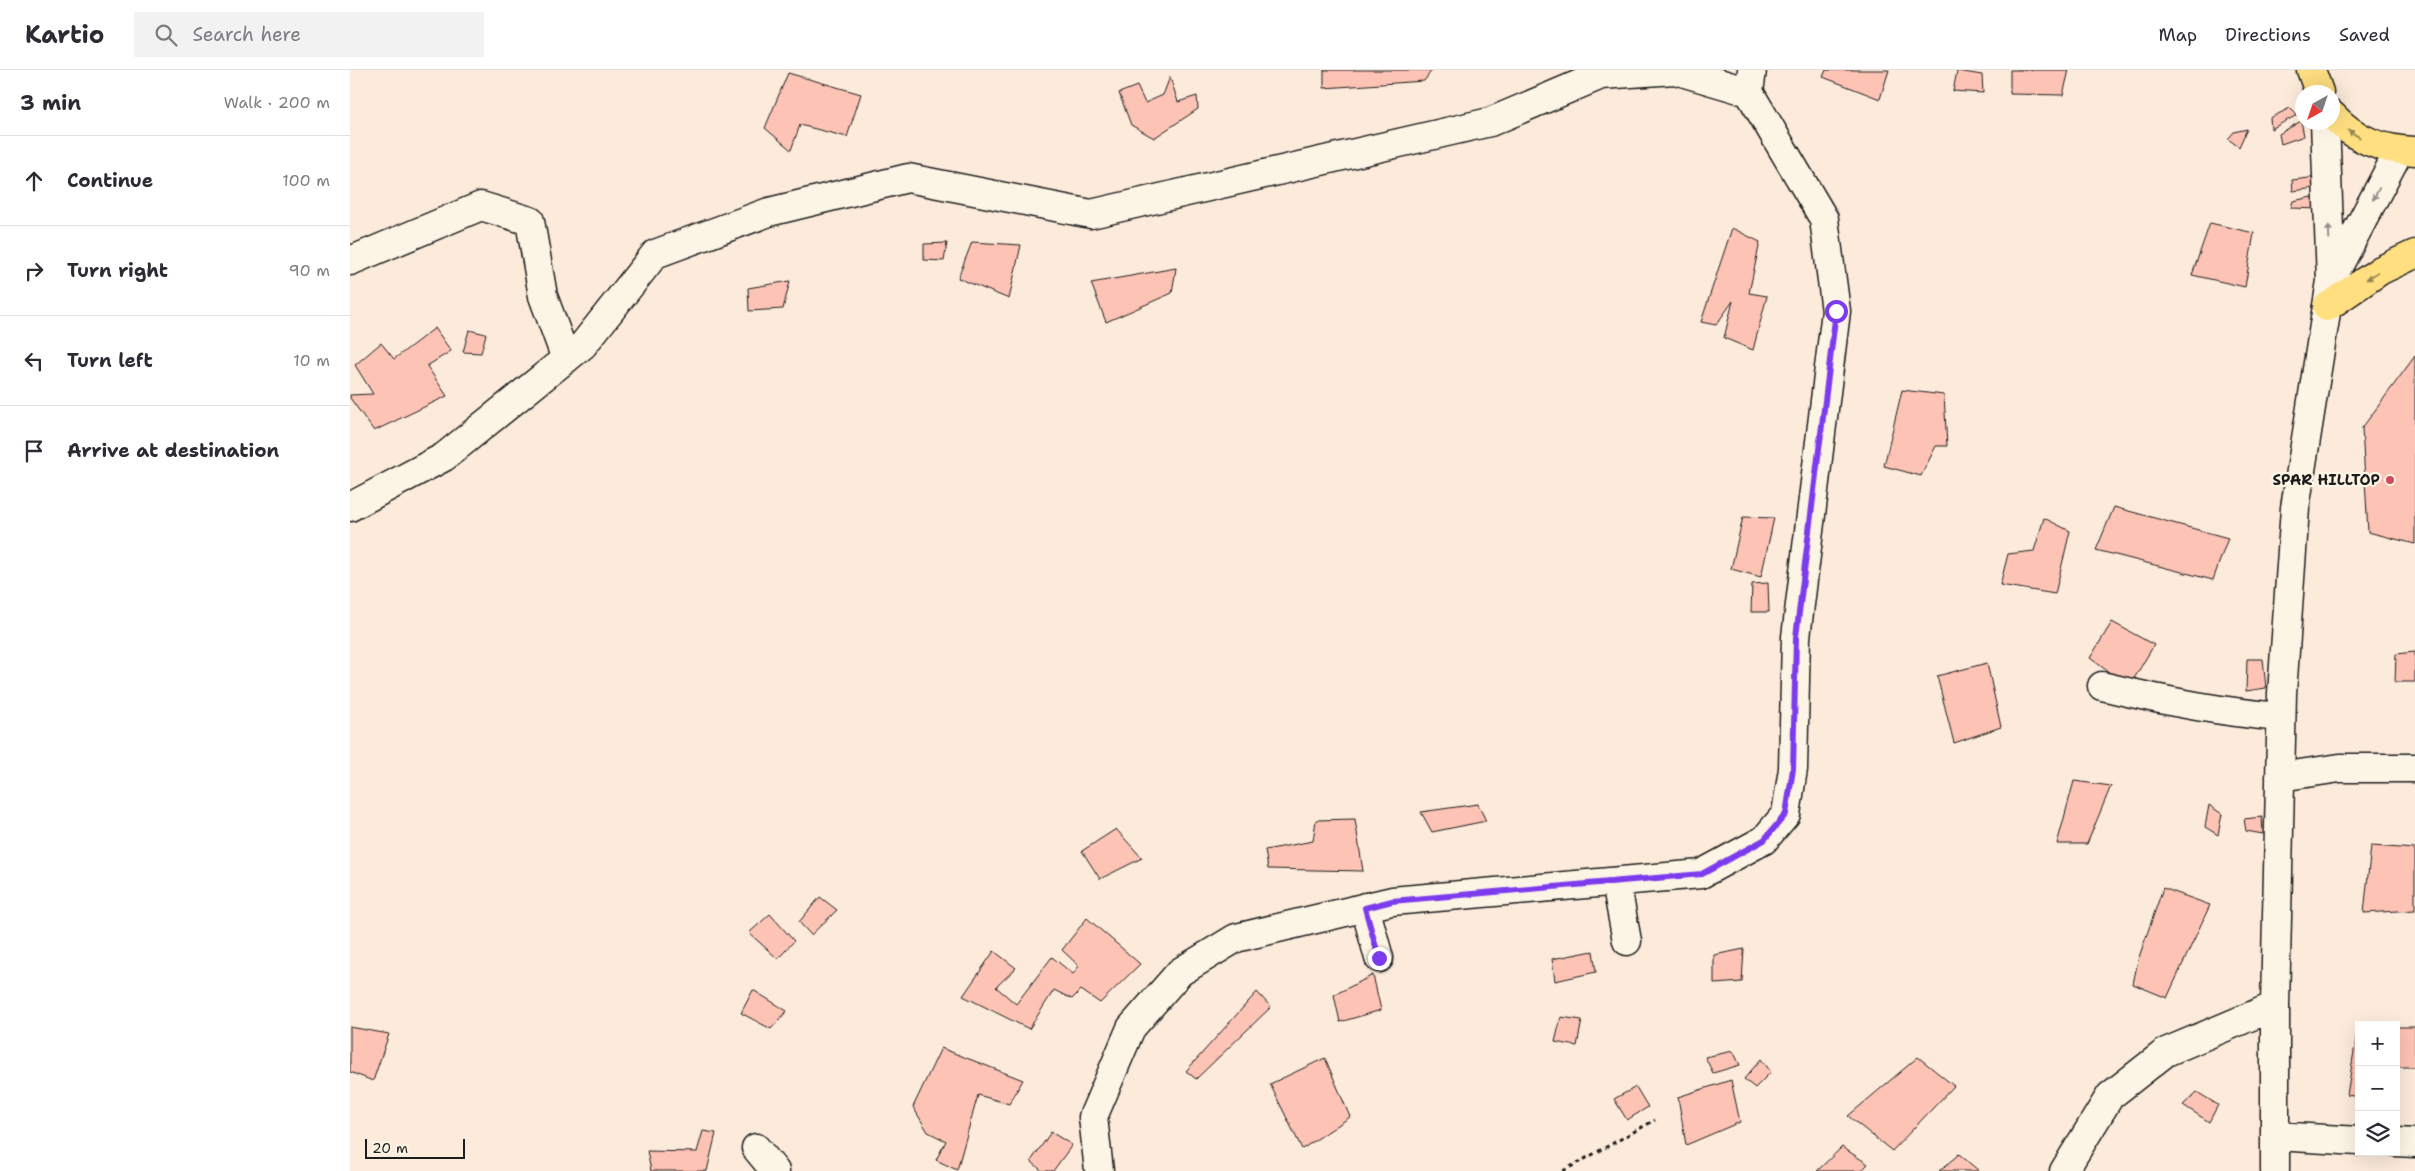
<!DOCTYPE html>
<meta charset="utf-8">
<style>
body{margin:0;font-family:"Shantell Sans",sans-serif;background:#f2f2f3;color:#2b2b33}
.controls{position:absolute;right:15px;bottom:15px;display:grid;overflow:hidden;border-radius:0px;box-shadow:0 5px 20px #0002}
.controls button{width:45px;height:45px;display:grid;place-items:center;padding:0;border:0;border-bottom:1px solid #e1e1e2;background:#fff;color:#2b2b33;font:25px sans-serif}
.compass{position:absolute;left:1945px;top:15px;width:45px;height:45px;border-radius:50%;background:#fff;box-shadow:0 5px 20px #0002;rotate:220deg}
.scale{position:absolute;left:15px;bottom:12px;width:100px;box-sizing:border-box;padding-left:5px;border:2px solid #1c1c1c;border-top:0;font-size:14px;line-height:18px;white-space:nowrap;color:#1c1c1c;-webkit-text-stroke:4px #fcf5e5;paint-order:stroke}
.stop{position:absolute;width:15px;height:15px;margin:-11px;border:4px solid #7c3aed;border-radius:50%;background:#fff}
.stop.end{background:#7c3aed;border-color:#fff;box-shadow:0 1px 5px #0008}
.list{margin:0;padding:0;list-style:none}
h2{display:flex;justify-content:space-between;align-items:center;height:65px;margin:0;padding:0 20px;font-size:21px}
h2 small{font-size:16px;font-weight:400;color:#7c7c81}
.list li{display:grid;grid-template-columns:32px 1fr auto;gap:15px;align-items:center;box-sizing:border-box;height:90px;padding:0 20px;border-top:1px solid #e1e1e2}
.list b{display:block;font-size:19px;white-space:nowrap}
.list em{font-size:16px;font-style:normal;color:#7c7c81}
.icon{flex:none;width:28px;height:28px;fill:none;stroke:currentColor;stroke-width:2;stroke-linecap:round;stroke-linejoin:round}
.map{position:relative;flex:none;width:2065px;height:1101px;overflow:hidden}
header{display:flex;align-items:center;gap:30px;box-sizing:border-box;height:70px;padding:0 25px;background:#fff;border-bottom:1px solid #e1e1e2}
header strong{font-size:24px}
nav{display:flex;gap:28px;margin-inline-start:auto;font-size:18px}
.search{width:350px;height:45px;background:#f2f2f3;display:flex;align-items:center;gap:12px;box-sizing:border-box;padding:0 18px;border-radius:0px;color:#7c7c81;font-size:19px}
main{display:flex}
aside{flex:1;background:#fff}
.map>svg:first-child{display:block}
.building{fill:#fdc3b4;stroke:#1c1c1c}
.lines{fill:none;stroke-linecap:round;stroke-linejoin:round}
.minor-casing{stroke:#1c1c1c;stroke-width:31}
.major-casing{stroke:#1c1c1c;stroke-width:31}
.path{stroke:#1c1c1c;stroke-width:3;stroke-dasharray:4 4;stroke-linecap:butt}
.minor{stroke:#fcf5e5;stroke-width:28}
.major{stroke:#ffdf80;stroke-width:28}
.oneway{fill:#998753}
.oneway2{fill:#97938b}
.route{stroke:#7c3aed;stroke-width:6}
.poi-dot{fill:#d1495b;stroke:#fcf5e5;stroke-width:2}
.labels{text-anchor:middle;stroke-width:4.5;stroke-linejoin:round;paint-order:stroke}
.poi-label{font-size:15px;font-weight:bold;fill:#1c1c1c;stroke:#fcf5e5;text-anchor:end}
</style>
<header>
<strong>Kartio</strong>
<div class="search"><svg class="icon" aria-label="search" viewBox="0 0 24 24"><circle cx="10" cy="10" r="6"/><path d="M15 15l6 6"/></svg>Search here</div>
<nav><a>Map</a><a>Directions</a><a>Saved</a></nav>
</header>
<main>
<aside>
<h2>3 min<small>Walk · 200 m</small></h2>
<ul class="list">
<li><svg class="icon" aria-label="ahead" viewBox="0 0 24 24"><path d="M12 20V5M6 11l6-6 6 6"/></svg><div><b>Continue</b></div><em>100 m</em></li>
<li><svg class="icon" aria-label="right" viewBox="0 0 24 24"><path d="M7 20v-9h11M14 6l5 5-5 5"/></svg><div><b>Turn right</b></div><em>90 m</em></li>
<li><svg class="icon" aria-label="left" viewBox="0 0 24 24"><path d="M17 20v-9H6M10 6l-5 5 5 5"/></svg><div><b>Turn left</b></div><em>10 m</em></li>
<li><svg class="icon" aria-label="arrive" viewBox="0 0 24 24"><path d="M6 21V4h12l-3 4 3 4H6"/></svg><div><b>Arrive at destination</b></div></li>
</ul>
</aside>
<div class="map">
<svg width="2065" height="1101" viewBox="0 0 2065 1101">
<rect width="100%" height="100%" fill="#fcebdb"/>
<filter id="ink" filterUnits="userSpaceOnUse"><feTurbulence type="fractalNoise" baseFrequency=".02" numOctaves="2"/><feDisplacementMap in="SourceGraphic" scale="10" xChannelSelector="R" yChannelSelector="G"/><feConvolveMatrix kernelMatrix="1 2 1 2 8 2 1 2 1" color-interpolation-filters="sRGB"/></filter>
<g filter="url(#ink)">
<path class="building" d="M974,0H1082L1074,11L974,18Z
M1476,0H1539L1530,29L1473,7Z
M1660,0H1719L1713,25L1660,24Z
M1607,1L1632,5L1633,23L1603,21Z
M438,3L511,24L497,67L450,55L441,80L415,58Z
M820,7L828,32L847,26L848,39L804,68L781,55L769,23L787,16L795,33L813,25Z
M1940,38L1947,45L1921,59L1920,48Z
M1951,51L1954,66L1931,74L1929,64Z
M1897,59L1889,77L1878,69L1884,62Z
M1969,107L1972,117L1943,121L1942,110Z
M1971,125V139L1941,138L1943,131Z
M1860,153L1904,163L1895,217L1842,205Z
M1382,158L1410,172L1399,223L1417,226L1403,280L1374,268L1383,231L1366,255L1351,252Z
M622,172L671,175L659,229L608,208Z
M597,173L594,191L574,190V174Z
M826,198L822,223L756,252L741,213Z
M440,211L433,239L399,241L398,218Z
M85,258L101,281L77,296L97,326L24,361L0,328V325L23,324L5,295L31,273L44,289Z
M119,260L136,264L131,283L113,282Z
M2065,286V474L2018,462L2012,358Z
M1552,320L1594,325L1597,376H1586L1571,406L1534,396Z
M1764,437L1878,468L1863,510L1746,480Z
M1393,447L1424,448L1411,507L1381,499Z
M1694,448L1720,461L1705,524L1650,515L1658,484L1684,481Z
M1418,513L1419,542H1401L1402,514Z
M1762,552L1804,575L1779,617L1740,588Z
M2065,582V612H2045L2046,584Z
M1897,589H1913L1916,618L1896,621Z
M1637,593L1651,657L1604,673L1587,606Z
M1724,711L1761,716L1737,774H1707Z
M1128,734L1136,751L1082,762L1071,742Z
M1859,735L1872,744L1868,765L1855,757Z
M1912,747L1913,764L1896,761L1894,749Z
M1005,749L1013,801L918,799L915,780L963,771L966,750Z
M766,759L792,788L750,809L732,781Z
M2021,776L2065,779V840L2014,843Z
M1813,818L1860,835L1817,928L1783,914L1788,890Z
M470,827L487,840L461,865L449,852Z
M420,844L444,871L428,889L399,863Z
M737,848L790,894L750,933L731,920L722,929L704,920L679,959L613,926L644,881L666,898L646,917L666,934L702,887L723,904L729,896L712,880Z
M1394,879L1392,912L1364,914V885Z
M1243,881L1246,902L1205,911L1202,889Z
M1023,905L1031,940L990,952L984,925Z
M403,920L437,941L421,959L391,943Z
M907,922L921,937L846,1009L836,1001Z
M1211,947L1232,950L1227,976L1205,972Z
M2008,956H2009V1027L1997,1025Z
M0,957L39,964L23,1011L0,1002Z
M2046,957H2065V997H2046Z
M591,978L673,1010L659,1034L628,1025L607,1100L586,1090L596,1071L578,1062L563,1037Z
M1383,981L1390,995L1363,1003L1355,987Z
M1568,987L1604,1016L1542,1081L1498,1046Z
M975,988L1000,1047L952,1079L920,1014Z
M1411,989L1421,1002L1405,1018L1394,1009Z
M1381,1010L1390,1052L1336,1075L1328,1027Z
M1286,1017L1298,1037L1277,1050L1264,1029Z
M1847,1022L1868,1035L1859,1052L1833,1035Z
M353,1061L366,1063L357,1101H301L297,1081L347,1082Z
M701,1062L722,1075L703,1101H692L681,1091Z
M1492,1077L1518,1094L1511,1101H1467Z
M1609,1084L1629,1101H1589Z"/>
<g class="lines">
<g class="minor-casing">
<path id="minor" d="M0,191L131,136L180,151L193,226L216,289
M1981,210L2049,81
M0,437L94,387L233,275L305,184L419,142L558,108L741,144L1140,52L1251,5L1325,0L1399,22
M1752,616C1813,631 1869,642 1931,647
M1930,707L1990,698H2065
M1266,812L1277,871
M1015,837L1029,888
M1925,1066L2009,1071
M2046,1072L2065,1073
M406,1078L425,1101
M749,1101L743,1047L781,958L830,902L886,868L1042,831L1351,804L1414,770L1436,744L1443,699L1446,567L1486,241L1474,149L1399,22L1402,0
M1714,1101L1760,1026L1816,982L1925,936
M1925,1101V936L1932,623L1945,438L1981,211L1975,52"/>
</g>
<g class="major-casing">
<path id="major" d="M1961,0L1969,22
M1982,45C2005,70 2032,80 2065,81
M1977,237L2031,200L2065,184"/>
</g>
<path class="path" d="M1213,1101L1305,1050"/>
<use href="#minor" class="minor"/>
<use href="#major" class="major"/>
</g>
<defs><path id="oneway-solid" d="M-6-.8H1V-3.2L6.5 0L1 3.2V.8H-6Z" transform="scale(1.25)"/></defs>
<g class="oneway">
<use href="#oneway-solid" transform="translate(2004 64) rotate(-149)"/>
<use href="#oneway-solid" transform="translate(2022 206) rotate(146)"/>
</g>
<g class="oneway2">
<use href="#oneway-solid" transform="translate(2026 124) rotate(118)"/>
<use href="#oneway-solid" transform="translate(1979 162) rotate(-92)"/>
</g>
</g>
<g class="lines" filter="url(#ink)">
<path class="route" d="M1029,888L1015,838L1042,831L1352,804L1414,770L1436,744L1443,699L1446,567L1486,241"/>
</g>
<circle class="poi-dot" cx="2040" cy="410" r="5"/>
<g class="labels">
<g class="poi-label">
<text x="2030" y="415">SPAR HILLTOP</text>
</g>
</g>
</svg>
<div class="controls">
<button>+</button>
<button>−</button>
<button><svg class="icon" aria-label="layers" viewBox="0 0 24 24"><path d="M12 4l9 5-9 5-9-5zM3 14l9 5 9-5"/></svg></button>
</div>
<svg class="compass" viewBox="-18 -18 36 36"><path d="M0-13l5 13h-10z" fill="#e53935"/><path d="M0 13l5-13h-10z" fill="#7c7c81"/></svg>
<div class="scale">20 m</div>
<div class="stop" style="left:1486px;top:241px"></div>
<div class="stop end" style="left:1029px;top:888px"></div>
</div>
</main>
